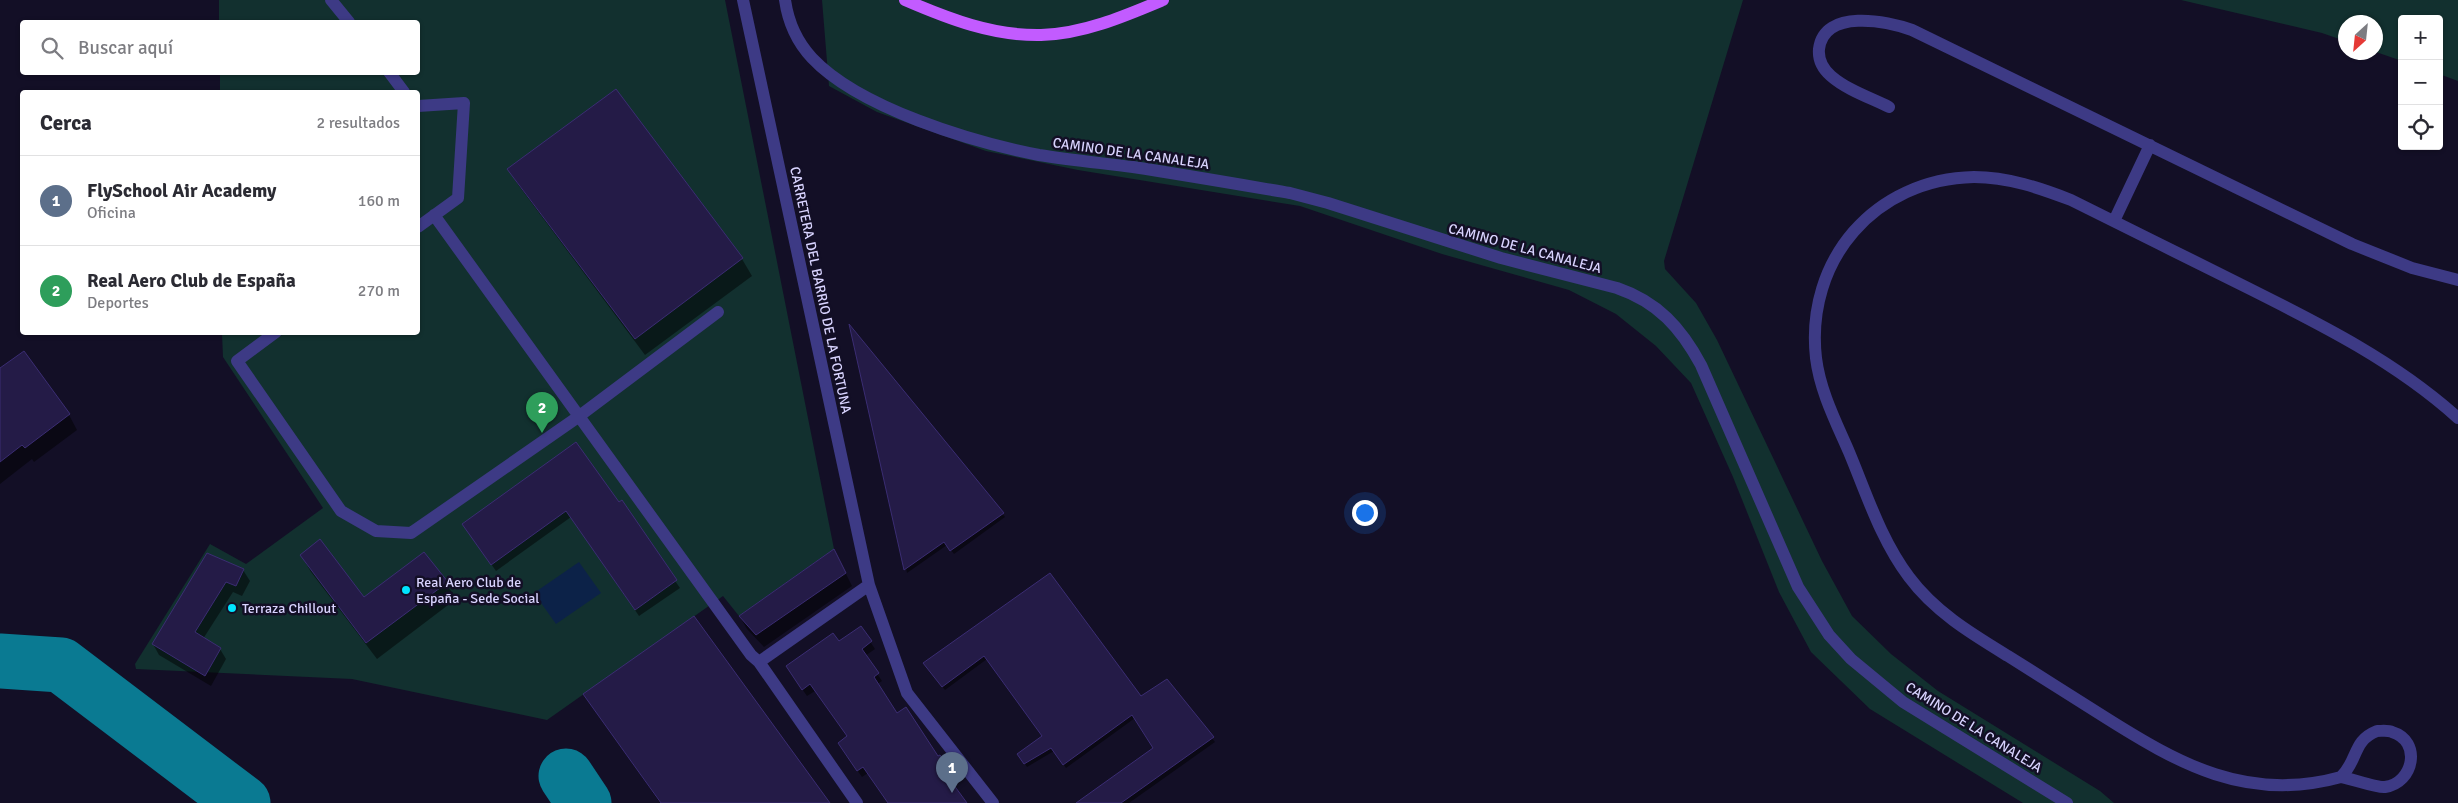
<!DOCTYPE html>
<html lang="es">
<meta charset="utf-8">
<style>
body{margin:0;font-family:Signika,sans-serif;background:#f2f2f3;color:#2b2b33}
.controls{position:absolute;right:15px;top:15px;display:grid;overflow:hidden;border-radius:5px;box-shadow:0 1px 4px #0004}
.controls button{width:45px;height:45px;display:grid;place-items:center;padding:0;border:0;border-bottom:1px solid #e1e1e2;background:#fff;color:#2b2b33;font:25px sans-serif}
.compass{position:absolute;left:2338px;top:15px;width:45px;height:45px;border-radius:50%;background:#fff;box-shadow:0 1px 4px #0004;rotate:207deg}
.you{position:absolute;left:1364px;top:512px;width:18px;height:18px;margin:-12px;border:4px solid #fff;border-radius:50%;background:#1a73e8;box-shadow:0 0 0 8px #1a73e833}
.badge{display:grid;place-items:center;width:32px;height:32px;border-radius:50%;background:#ea580c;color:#fff;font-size:16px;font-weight:700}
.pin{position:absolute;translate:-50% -41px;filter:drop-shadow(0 1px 2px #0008)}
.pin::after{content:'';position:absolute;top:26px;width:18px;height:15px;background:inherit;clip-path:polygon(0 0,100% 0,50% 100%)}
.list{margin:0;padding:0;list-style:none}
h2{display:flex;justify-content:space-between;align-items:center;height:65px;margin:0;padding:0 20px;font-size:21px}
h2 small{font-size:16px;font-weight:400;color:#7c7c81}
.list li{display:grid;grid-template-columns:32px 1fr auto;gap:15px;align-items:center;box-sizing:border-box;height:90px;padding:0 20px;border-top:1px solid #e1e1e2}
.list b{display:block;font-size:19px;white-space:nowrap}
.list p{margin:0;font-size:16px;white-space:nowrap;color:#7c7c81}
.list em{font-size:16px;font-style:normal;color:#7c7c81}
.icon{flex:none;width:28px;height:28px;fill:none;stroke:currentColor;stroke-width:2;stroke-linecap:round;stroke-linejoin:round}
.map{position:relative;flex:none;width:2458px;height:803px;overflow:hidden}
.search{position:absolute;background:#fff;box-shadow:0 1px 4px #0004;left:20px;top:20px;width:400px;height:55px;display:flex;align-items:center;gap:12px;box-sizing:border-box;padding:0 18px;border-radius:5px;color:#7c7c81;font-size:19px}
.panel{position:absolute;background:#fff;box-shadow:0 1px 4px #0004;left:20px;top:90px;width:400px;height:245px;border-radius:5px}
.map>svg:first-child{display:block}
.green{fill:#12302f}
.water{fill:#0c2248}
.shadow{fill:#0007}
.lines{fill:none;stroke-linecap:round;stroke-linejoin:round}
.taxiway{stroke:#0a7a92;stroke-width:55}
.building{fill:#241b47;stroke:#3b2d73}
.minor{stroke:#3d3a85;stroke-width:12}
.major{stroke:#c25bff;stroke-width:12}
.poi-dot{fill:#00e5ff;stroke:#130f26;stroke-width:2}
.labels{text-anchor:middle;stroke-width:5;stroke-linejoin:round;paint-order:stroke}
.street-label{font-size:14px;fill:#d9d4ff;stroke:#130f26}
.poi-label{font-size:14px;fill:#d9d4ff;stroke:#130f26;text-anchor:start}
</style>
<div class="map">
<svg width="2458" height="803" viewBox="0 0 2458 803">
<rect width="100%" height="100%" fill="#130f26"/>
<path class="green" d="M219,0H725L834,549L739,616L723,596L547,720L352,679L136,669L135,664L210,544L246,564L323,508L223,357L222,333L418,332V92H220V73L418,72V22H219Z
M822,0H1743L1664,261L1665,269L1696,303L1717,340L1822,561L1852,616L1891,654L1938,691L2100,791L2114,803H2023L1870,709L1811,652L1779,592L1733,477L1691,383L1656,346L1616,314L1569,290L1442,254L1300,206L1078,170L986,151L877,112L829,86Z
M2181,0H2458V81L2439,74V19H2402V61L2376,52V22H2346L2345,41L2322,33Z"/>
<path class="water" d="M579,562L601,593L556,624L534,593Z"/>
<path class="shadow" d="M615,90L742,259L752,276L645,355L519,186L509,170Z
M852,328L1005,517L954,554L947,545L907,573Z
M0,370L69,415L77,430L34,462L32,459L0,484Z
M621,502L680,588L639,616L571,517L496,571L463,524Z
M208,554L243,570L250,581L242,596L233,592L203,639L220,649L226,659L211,686L159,655L153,644Z
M301,555L364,599L446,583L456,599L377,659L311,572Z
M841,564L852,586L764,647L747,629L740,617Z
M1049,575L1140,698L1167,681L1215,742L1129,803H1078L1155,749L1135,718L1066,768L1054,751L1027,767L1019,755L1043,737L987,659L945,690L927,667Z
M861,628L875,649L865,656L882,681L877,684L897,714L952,774L956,781L952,784L965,803H889L868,773L862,777L843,750L848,737L815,691L807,696L791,673Z
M585,694L829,803H660Z"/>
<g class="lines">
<path class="taxiway" d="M0,661L61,665L243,803
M566,776L584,803"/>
</g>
<path class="building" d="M616,89L743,258L635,339L507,169Z
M849,324L1004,513L950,551L944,542L904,570Z
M24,351L70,414L25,448L22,445L0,462V368Z
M576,442L619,502L622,500L677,580L635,610L566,511L491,565L462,524Z
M320,539L364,597L424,552L448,582L366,643L300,555Z
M834,549L846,573L756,635L739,616Z
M207,553L244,569L236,586L226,582L195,632L221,648L205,676L152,644Z
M1050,573L1141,696L1167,679L1214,737L1121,803H1076L1153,748L1132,715L1063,765L1051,748L1024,764L1017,754L1042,736L984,656L942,687L923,663Z
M694,616L830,803H661L583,694Z
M861,626L872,641L862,649L879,673L874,677L897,713L906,707L938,756L940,755L954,774L948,777L967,803H888L863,767L857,771L838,743L847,736L810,684L802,690L786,666L833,633L839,641Z"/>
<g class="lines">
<path class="minor" d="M331,0L349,22
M743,0L869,585L907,693L993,803
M785,0C788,21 797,42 812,58C859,108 972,142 1039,155C1070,160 1102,163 1133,167C1185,175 1237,184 1290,193L1328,203L1501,258L1617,288C1658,302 1681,328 1701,365L1798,587L1829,635L1851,659L1903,702L2067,803
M389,72L404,92
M418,106L464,103L458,198L418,227
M1889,107C1871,98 1847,90 1831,76C1823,69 1818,60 1819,49C1824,8 1887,21 1912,30L2352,244L2412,268L2458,280
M434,215L751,655L759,662
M2114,221L2150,145
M276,332L237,361L341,511L376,531L411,533L578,417L718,312
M2377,731C2382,731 2388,730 2392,732C2422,741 2414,783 2385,787C2376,788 2353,779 2341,777C2359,759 2352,741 2377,731Z
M2341,777C2247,803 2179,764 2103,716C2071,696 2040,676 2008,656C1972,634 1935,612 1909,577C1881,540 1867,495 1849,452C1836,422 1820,391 1816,358C1805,260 1875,179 1974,177C2008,177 2040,188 2071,200C2130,229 2189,259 2248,288C2322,325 2396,362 2458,418
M857,803L759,662L869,585"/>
<path class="major" d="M905,0C949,19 993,36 1041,35C1083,34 1125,16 1163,0"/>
</g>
<g class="poi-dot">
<circle cx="406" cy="590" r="5"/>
<circle cx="232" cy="608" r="5"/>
</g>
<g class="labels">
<g class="street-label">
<text transform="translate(1131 153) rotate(8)" y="5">CAMINO DE LA CANALEJA</text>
<text transform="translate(1525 248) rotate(15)" y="5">CAMINO DE LA CANALEJA</text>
<text transform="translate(821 290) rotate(78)" y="5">CARRETERA DEL BARRIO DE LA FORTUNA</text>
<text transform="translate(1974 727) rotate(32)" y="5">CAMINO DE LA CANALEJA</text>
</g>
<g class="poi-label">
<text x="416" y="587">Real Aero Club de<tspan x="416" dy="16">España - Sede Social</tspan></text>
<text x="242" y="613">Terraza Chillout</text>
</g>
</g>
</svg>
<div class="controls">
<button>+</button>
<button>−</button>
<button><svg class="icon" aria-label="locate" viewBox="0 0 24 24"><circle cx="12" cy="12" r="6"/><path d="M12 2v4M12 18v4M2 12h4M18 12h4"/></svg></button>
</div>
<svg class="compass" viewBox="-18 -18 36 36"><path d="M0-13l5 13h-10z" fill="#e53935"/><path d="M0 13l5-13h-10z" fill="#7c7c81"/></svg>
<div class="you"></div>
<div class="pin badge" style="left:952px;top:793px;background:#5c6f8a">1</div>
<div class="pin badge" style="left:542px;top:433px;background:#2e9e5b">2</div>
<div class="search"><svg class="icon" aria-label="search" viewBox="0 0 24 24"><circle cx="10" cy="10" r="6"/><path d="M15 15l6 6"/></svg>Buscar aquí</div>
<section class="panel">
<h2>Cerca<small>2 resultados</small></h2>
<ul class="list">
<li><span class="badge" style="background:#5c6f8a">1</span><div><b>FlySchool Air Academy</b><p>Oficina</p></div><em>160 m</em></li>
<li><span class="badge" style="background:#2e9e5b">2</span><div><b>Real Aero Club de España</b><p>Deportes</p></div><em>270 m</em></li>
</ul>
</section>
</div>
